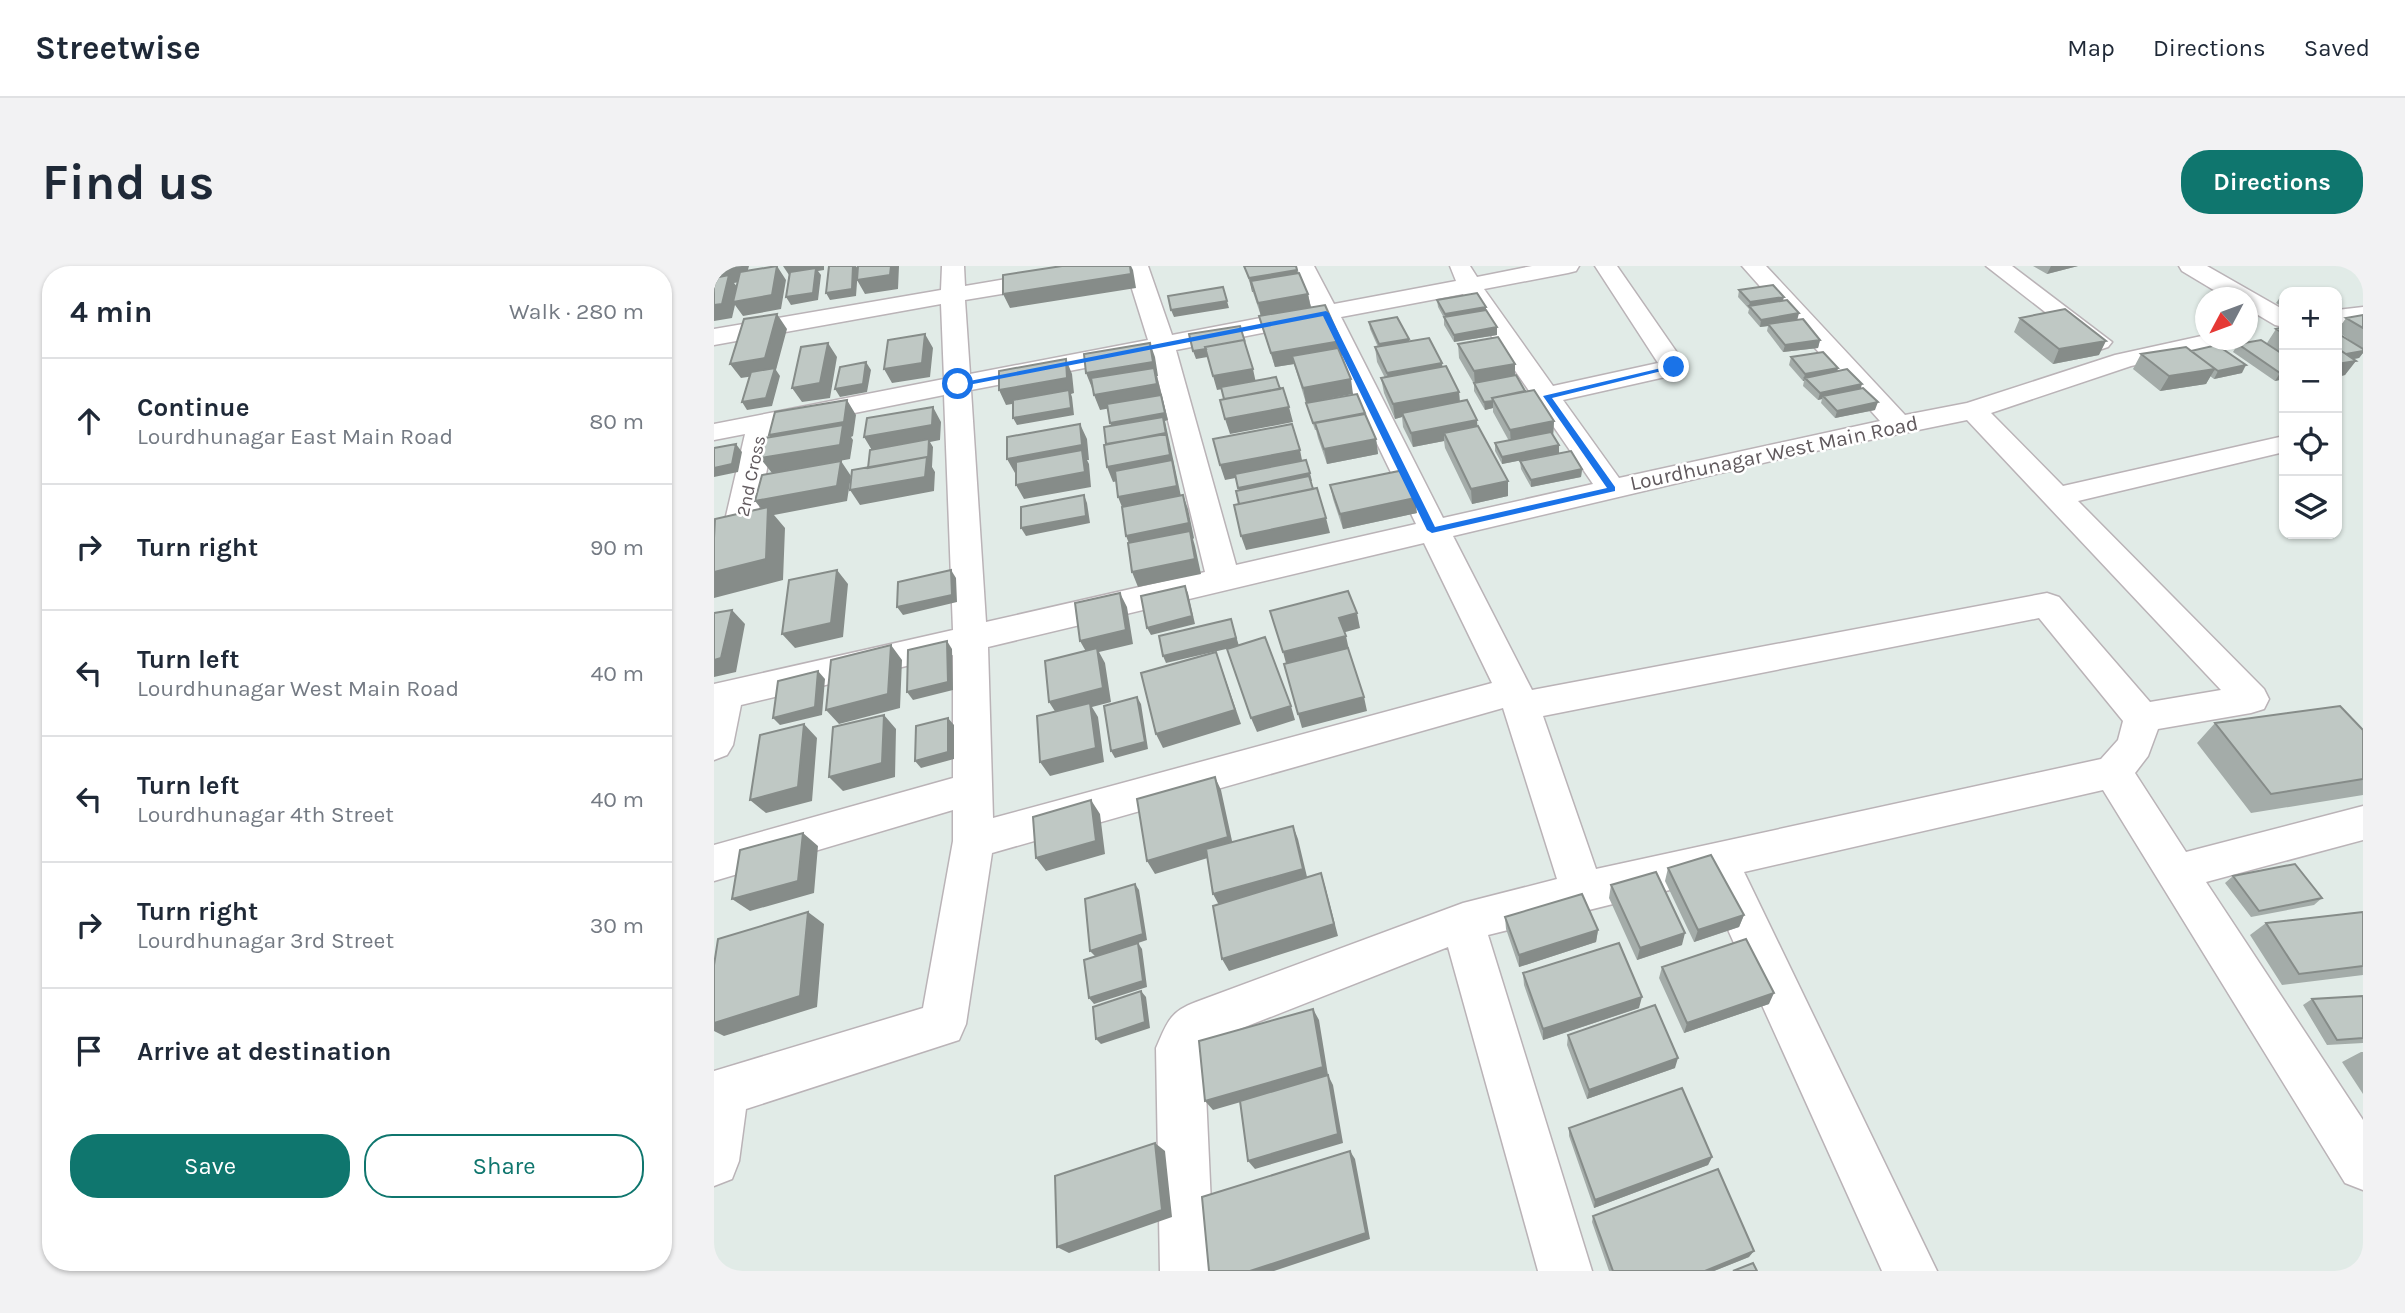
<!DOCTYPE html>
<meta charset="utf-8">
<style>
body{margin:0;font-family:Karla,sans-serif;background:#f2f2f3;color:#1f2937}
.controls{position:absolute;right:21px;top:21px;display:grid;overflow:hidden;border-radius:14px;box-shadow:0 2px 5px #0004}
.controls button{width:63px;height:63px;display:grid;place-items:center;padding:0;border:0;border-bottom:2px solid #e0e1e3;background:#fff;color:#1f2937;font:35px sans-serif}
.compass{position:absolute;left:1481px;top:21px;width:63px;height:63px;border-radius:50%;background:#fff;box-shadow:0 2px 5px #0004;rotate:229deg}
.stop{position:absolute;width:21px;height:21px;margin:-16px;border:5px solid #1a73e8;border-radius:50%;background:#fff}
.stop.end{background:#1a73e8;border-color:#fff;box-shadow:0 2px 7px #0008}
.list{margin:0;padding:0;list-style:none}
h2{display:flex;justify-content:space-between;align-items:center;height:91px;margin:0;padding:0 28px;font-size:30px}
h2 small{font-size:23px;font-weight:400;color:#747a83}
.list li{display:grid;grid-template-columns:46px 1fr auto;gap:21px;align-items:center;box-sizing:border-box;height:126px;padding:0 28px;border-top:2px solid #e0e1e3}
.list b{display:block;font-size:26px;white-space:nowrap}
.list p{margin:0;font-size:23px;white-space:nowrap;color:#747a83}
.list em{font-size:23px;font-style:normal;color:#747a83}
.actions{display:flex;gap:14px;padding:21px 28px}
.actions a{flex:1;padding:16px 0;border:2px solid #0f766e;border-radius:28px;text-align:center;font-size:24px;color:#0f766e}
.actions .main{background:#0f766e;color:#fff}
.icon{flex:none;width:38px;height:38px;fill:none;stroke:currentColor;stroke-width:2;stroke-linecap:round;stroke-linejoin:round}
.map{position:relative;flex:none;width:1649px;height:1005px;overflow:hidden;border-radius:28px}
header{display:flex;align-items:center;gap:42px;box-sizing:border-box;height:98px;padding:0 35px;background:#fff;border-bottom:2px solid #e0e1e3}
header strong{font-size:33px}
nav{display:flex;gap:38px;margin-inline-start:auto;font-size:24px}
.intro{display:flex;align-items:center;justify-content:space-between;box-sizing:border-box;height:168px;padding:0 42px}
h1{margin:0;font-size:49px}
.button{padding:18px 32px;border-radius:28px;background:#0f766e;color:#fff;font-size:24px;font-weight:700}
main{display:flex;gap:42px;padding:0 42px}
aside{flex:1;background:#fff;border-radius:28px;box-shadow:0 2px 5px #0004}
.map>svg:first-child{display:block}
.lines{fill:none;stroke-linecap:round;stroke-linejoin:round}
.minor-casing{stroke:#bab3b7;stroke-width:3}
.minor{fill:#fff;fill-rule:evenodd}
.wall{fill:#a4aca9}
.shaded-wall{fill:#868c89}
.building{fill:#bfc8c4;stroke:#868c89;stroke-width:2}
.route{fill:#1a73e8}
.labels{text-anchor:middle;stroke-width:5;stroke-linejoin:round;paint-order:stroke}
.far-street-label{font-size:18px;fill:#60595d;stroke:#fff}
.street-label{font-size:21px;fill:#60595d;stroke:#fff}
</style>
<header>
<strong>Streetwise</strong>
<nav><a>Map</a><a>Directions</a><a>Saved</a></nav>
</header>
<div class="intro"><h1>Find us</h1><a class="button">Directions</a></div>
<main>
<aside>
<h2>4 min<small>Walk · 280 m</small></h2>
<ul class="list">
<li><svg class="icon" aria-label="ahead" viewBox="0 0 24 24"><path d="M12 20V5M6 11l6-6 6 6"/></svg><div><b>Continue</b><p>Lourdhunagar East Main Road</p></div><em>80 m</em></li>
<li><svg class="icon" aria-label="right" viewBox="0 0 24 24"><path d="M7 20v-9h11M14 6l5 5-5 5"/></svg><div><b>Turn right</b></div><em>90 m</em></li>
<li><svg class="icon" aria-label="left" viewBox="0 0 24 24"><path d="M17 20v-9H6M10 6l-5 5 5 5"/></svg><div><b>Turn left</b><p>Lourdhunagar West Main Road</p></div><em>40 m</em></li>
<li><svg class="icon" aria-label="left" viewBox="0 0 24 24"><path d="M17 20v-9H6M10 6l-5 5 5 5"/></svg><div><b>Turn left</b><p>Lourdhunagar 4th Street</p></div><em>40 m</em></li>
<li><svg class="icon" aria-label="right" viewBox="0 0 24 24"><path d="M7 20v-9h11M14 6l5 5-5 5"/></svg><div><b>Turn right</b><p>Lourdhunagar 3rd Street</p></div><em>30 m</em></li>
<li><svg class="icon" aria-label="arrive" viewBox="0 0 24 24"><path d="M6 21V4h12l-3 4 3 4H6"/></svg><div><b>Arrive at destination</b></div></li>
</ul>
<div class="actions"><a class="main">Save</a><a>Share</a></div>
</aside>
<div class="map">
<svg width="1649" height="1005" viewBox="0 0 1649 1005">
<rect width="100%" height="100%" fill="#e1ebe7"/>
<g class="lines">
<g class="minor-casing">
<path id="minor" d="M228,0H250L251,20L370,0H434L458,69L598,42L578,0H600L620,38L742,15L736,0H756L763,11L818,0H865L862,5L854,7L770,23L839,120L944,97L881,0H903L973,101L969,107L849,134L905,212L1166,155L1028,0H1052L1191,149L1253,137L1401,89L1492,69V74H1515L1512,79L1417,100L1277,147L1349,220L1570,170V186L1364,235L1550,423L1555,433L1550,443L1537,447L1444,463L1434,490L1421,507L1472,586L1649,540V574L1492,616L1649,854V924L1631,917L1389,524L1030,606L1223,1005H1168L992,615L774,669L878,1005H824L734,681L498,774L490,783L500,1005H446L442,782C453,757 455,746 482,736L749,637L843,613L789,442L278,587L252,758L245,774L32,843L25,895L18,913L0,920V805L209,742L239,575V544L0,615V579L239,512V389L27,439L19,479L13,489L0,494V418L239,364L230,129L61,163L41,263L36,270L25,273L14,270L9,263L31,168L0,174V158L230,113L227,38L0,79V63L227,24ZM413,7L434,74L256,108L251,34ZM749,28L752,33L879,218L729,252L627,51ZM604,56L702,258L522,299L462,84ZM438,89L491,306L272,356L257,124ZM1253,154L1507,424L1436,436L1345,331L1333,327L818,424L739,270L1087,188ZM710,277L778,417L279,552L274,381ZM1325,352L1409,455L1404,474L1387,493L882,603L829,450Z
M1272,0H1298L1398,76L1394,81L1385,84L1376,81Z
M1465,0H1493L1570,44V61L1561,59L1534,43V32H1513L1468,5Z
M1649,41V55L1623,58V44Z"/>
</g>
<use href="#minor" class="minor"/>
</g>
<path class="wall" d="M530,0H582L594,28L597,41L627,75L629,89L627,90L592,137L580,98L561,101L549,64L545,50H547Z
M1319,0H1364L1333,8Z
M1025,24L1069,35L1083,54L1106,74L1104,82L1069,86L1053,65L1054,60L1046,61L1034,47L1035,43L1024,31Z
M1570,29V42L1562,37L1567,30Z
M723,34L772,41V44L783,69L740,76L730,59V52L724,41Z
M1649,49V87L1645,92L1639,93L1631,109L1623,111V67L1647,82L1623,65L1632,52Z
M1306,52L1385,89L1339,98L1300,66Z
M655,56L695,73V75L729,101L745,126L746,136L764,160L794,230L758,238L731,182L730,175L699,181L689,161L688,151L681,153L670,127L667,112H671L663,96L661,81H664L656,63Z
M1570,61V113L1561,115L1519,86L1524,78L1553,77L1562,63Z
M744,78L801,98V110L811,125L840,155L839,170L845,179V187L788,198L781,185V177L795,175L779,146V142L771,144L760,125V118L745,92Z
M1477,85L1528,107L1500,113L1496,110L1492,118L1446,125L1419,103L1427,88Z
M1077,91L1124,102L1123,105L1147,122L1161,144L1121,152L1107,137L1108,133L1104,134L1089,120L1090,115H1089L1075,99Z
M592,137L662,173L664,188L613,198L604,172L602,164H601L594,144Z
M806,195L868,203L867,211L817,221L807,203Z
M616,219L703,247L629,263L619,233Z
M1501,457L1649,464V529L1537,547L1483,477Z
M954,602L1030,649L1025,661L980,676L951,615Z
M1519,610L1608,632L1600,639L1537,651L1511,617Z
M897,619L968,679L923,694L895,632Z
M1649,646V709L1568,719L1536,669L1552,657Z
M791,651L884,664L882,676L805,701L792,663Z
M948,701L1055,738L970,767L945,712Z
M809,707L925,742L829,774L810,719Z
M1649,730V777L1613,779L1589,739L1598,733Z
M854,769L961,802L873,833L853,779Z
M1647,786H1649V828L1628,796Z
M855,862L998,891L994,899L880,942L855,870Z
M879,950L1035,991L1000,1005H895L878,956Z"/>
<path class="shaded-wall" d="M22,0H35L31,15L20,17L25,23L63,0L72,14L67,43L29,50L21,39L18,52L0,55V4Z
M69,0H110V4L104,5L107,9L104,34L77,39L72,31L75,9Z
M139,0H142L144,3L142,30L116,34L112,27Z
M177,0H185L184,23L151,28L143,14Z
M416,0H417L419,4L422,22L296,42L289,28Z
M1337,0H1364L1333,8Z
M583,4L586,18L537,15L539,26H538L535,12Z
M594,28L597,43L547,51L544,37Z
M1070,31L1068,38L1035,40L1034,43L1036,36Z
M1628,33L1623,41V34Z
M513,35L515,42L460,51L457,44Z
M772,41V48L732,55L731,48Z
M1085,47L1083,55L1054,58V60L1046,61L1047,54Z
M63,48L73,63L62,104L66,110L58,140L33,144L28,136L59,107L27,112L16,98Z
M783,61V69L740,76V69Z
M211,68L219,82L216,111L178,117L170,103Z
M695,73L696,81L666,86L665,78Z
M1106,74L1104,82L1069,86L1071,79Z
M627,75L629,89L581,98L578,90L580,98L561,101L557,87Z
M1392,75L1385,89L1339,98L1345,83Z
M531,76L533,84L482,93L479,85Z
M114,77L123,91L116,132L88,136L78,122Z
M436,77L441,91L444,110H443L454,154L451,155L468,235L410,246L404,231L460,204L399,216L393,201L399,164L396,157L448,133L386,144L380,129L442,111L378,122L372,107Z
M1649,85V87L1645,92L1623,96L1625,89Z
M352,93L358,108L360,127L357,128L358,131L360,149L303,159L299,152L355,128L292,139L285,124Z
M1642,95L1631,109L1623,111V98Z
M152,96L157,104L153,126L126,131L121,123Z
M728,97L730,112L675,122L673,107Z
M801,98V112L761,120L760,105Z
M1532,99L1528,107L1500,113L1504,105Z
M1124,102L1122,109L1091,112L1090,115H1089L1091,108Z
M539,103L542,117L503,124L499,110Z
M1501,103L1492,118L1446,125L1455,110Z
M1566,107H1570V113L1561,115Z
M637,113L639,128L592,137L589,122Z
M1148,118L1146,125L1109,130L1108,133L1104,134L1106,127Z
M745,126L746,140L688,147V151L681,153L679,138Z
M133,134L142,149L139,170L137,171L139,174L136,193L58,207L46,192L66,183L55,169Z
M779,135V142L771,144L770,136Z
M1164,136L1161,144L1121,152L1123,145Z
M219,141L227,156L226,174L216,176L219,181L218,201L221,206L220,225L146,239L136,224L213,191L159,186L150,171Z
M575,141L579,156L516,168L511,153Z
M763,154L764,168L730,167V175L699,181L697,167Z
M840,155L839,170L797,178L796,164Z
M366,158L373,173L375,194H373L375,198L377,221L310,233L302,219L369,195L301,207L293,193Z
M662,173L664,188L613,198L610,183Z
M22,178L28,186L24,206L0,211V202Z
M845,179V187L788,198V191Z
M586,184L589,199L511,214L506,199Z
M127,195L137,210L133,235L60,249L71,262L69,314L0,332V306L53,250L41,235Z
M868,203L867,211L817,221V214Z
M596,207L598,215L526,229L524,222Z
M794,215V230L758,238L757,223Z
M370,229L373,237L376,257L312,270L307,262Z
M469,229L474,243L480,272L479,273L481,280L487,308L424,321L418,306V285L412,270Z
M701,232L703,247L629,263L626,248Z
M612,252L616,267L532,284L527,270Z
M123,304L134,318L129,371L81,382L68,368Z
M237,304L242,312L243,336L189,349L183,341Z
M471,320L474,327L481,358L437,369L433,362Z
M406,327L413,341L419,378L385,386L391,397L397,436L378,441L384,451L390,496L336,510L326,496L344,450L335,436L374,389L366,375Z
M18,344L31,358L22,406L0,411V394Z
M643,347L646,362L628,367L625,352Z
M517,353L525,380L452,397L449,390Z
M632,370L635,384L573,401L569,386Z
M233,375L238,383L239,424L199,434L193,426Z
M177,379L188,394L186,442L125,458L112,444Z
M502,386L527,458L449,482L442,468Z
M104,405L111,413L108,449L66,459L59,452Z
M423,431L427,438L434,483L401,492L397,485Z
M650,431L653,445L588,462L584,448Z
M577,440L581,454L543,466L537,452Z
M170,449L182,463L181,511L129,525L115,511Z
M234,452L240,459V493L207,502L201,495Z
M90,458L103,472L98,535L52,547L36,534Z
M501,511L507,524L520,584L441,608L433,595Z
M377,534L386,548L391,588L332,605L322,592Z
M579,560L584,573L594,615L506,641L499,628Z
M89,567L104,580L100,627L36,645L18,633Z
M607,607L611,620L624,670L515,705L508,693Z
M421,618L425,624L433,674L424,677L428,683L433,721L380,738L375,732L382,691L376,685Z
M94,646L110,658L103,741L10,770L0,765V757Z
M1030,649L1025,661L980,676L984,664Z
M884,664L882,676L805,701V689Z
M971,667L968,679L923,694L926,682Z
M427,725L432,731L436,762L387,778L382,773Z
M1060,727L1055,738L970,767L973,757Z
M928,731L925,742L829,774V763Z
M599,743L605,754L614,809L619,819L629,877L541,903L534,895L614,811L499,844L491,835Z
M964,792L961,802L873,833L875,824Z
M441,877L451,885L458,951L355,987L343,981Z
M636,885L641,893L656,973L560,1005H536Z
M998,891L994,899L880,942L881,934Z
M1040,985L1035,991L1000,1005H991Z"/>
<path class="building" d="M0,0H22L0,4Z
M63,0L58,29L19,36L26,6Z
M115,0H139L138,23L112,27Z
M144,0H177L176,9L143,14Z
M348,0H416L417,8L289,28V9Z
M530,0H582L583,4L535,12Z
M102,2L99,27L72,31L76,6Z
M585,7L594,28L544,37L537,15Z
M15,9L8,38L0,39V12Z
M1059,19L1070,31L1036,36L1025,24Z
M509,21L513,35L457,44L454,30Z
M1609,22L1617,26H1584Z
M763,27L772,41L731,48L723,34Z
M1073,34L1085,47L1047,54L1035,40Z
M611,39L627,75L557,87L545,50Z
M1351,43L1392,75L1345,83L1306,52Z
M772,44L783,61L740,69L730,51Z
M63,48L51,92L16,98L30,53Z
M1649,49V62L1632,52Z
M683,51L695,73L665,78L655,56Z
M1089,53L1106,74L1071,79L1054,58Z
M526,60L531,76L530,74L491,81L492,83L479,85L475,68Z
M1570,61V68L1562,63Z
M1623,67L1649,83V85L1632,88L1623,82Z
M211,68L208,97L170,103L174,74Z
M784,71L801,98L760,105L744,78Z
M715,72L728,97L673,107L661,81Z
M530,74L539,103L499,110L491,81Z
M1547,74L1570,89V107H1566L1524,78Z
M114,77L106,117L78,122L87,81Z
M436,77L439,96L372,107L370,88Z
M1503,79L1532,99L1504,105L1477,85Z
M1472,81L1501,103L1455,110L1427,88Z
M624,82L637,113L589,122L578,90Z
M1623,82L1642,95L1623,98Z
M1109,86L1124,102L1091,108L1077,91Z
M352,93L353,112L285,124V105Z
M152,96L149,118L121,123L126,101Z
M732,100L745,126L679,138L667,112Z
M61,102L52,132L28,136L37,106Z
M440,102L443,118L380,129L377,112Z
M1133,103L1148,118L1106,127L1091,112Z
M802,109L811,125L778,132L779,135L770,136L760,117Z
M562,111L566,123L510,133L507,121Z
M569,122L575,141L511,153L506,134Z
M1149,122L1164,136L1123,145L1109,130Z
M355,124L357,142L299,152V134Z
M820,124L840,155L796,164L778,132Z
M643,128L651,147L599,157L592,137Z
M447,129L451,147L396,157L393,138Z
M133,134L130,156L55,169L61,146Z
M753,134L763,154L697,167L688,147Z
M219,141L218,159L150,171L153,152Z
M651,148L662,173L610,183L601,157Z
M449,151L452,168L392,178L390,161Z
M366,158L368,179L293,193V171Z
M578,158L586,184L506,199L499,173Z
M129,159L126,179L46,192L51,172Z
M764,160L794,215L757,223L730,167Z
M837,166L845,179L788,191L781,177Z
M452,167L456,189L393,201L390,179Z
M215,173L214,193L213,191L154,202L156,184Z
M22,178L18,198L0,202V182Z
M368,184L371,206L302,219V196Z
M857,185L868,203L817,214L806,195Z
M213,191L211,211L136,224L138,204Z
M458,194L463,220L404,231L401,205Z
M592,194L596,207L524,222L521,208Z
M127,195L123,220L41,235L48,209Z
M690,204L701,232L626,248L616,219Z
M595,210L599,223L525,238L522,225Z
M603,222L612,252L527,270L520,239Z
M370,229L372,250L307,262V241Z
M469,229L475,257L412,270L408,241Z
M54,241L52,293L0,306V272L1,253Z
M476,265L481,293L418,306L414,277Z
M123,304L117,357L68,368L75,314Z
M237,304L238,329L183,341L184,316Z
M471,320L478,350L433,362L427,330Z
M634,325L643,347L625,352L632,370L569,386L556,345Z
M406,327L412,364L366,375L361,337Z
M18,344L7,392L0,394V347Z
M517,353L522,372L449,390L445,370Z
M551,371L577,440L537,452L513,383Z
M233,375L234,416L193,426L194,384Z
M177,379L174,428L112,444L117,394Z
M383,382L389,422L335,436L331,395Z
M634,382L650,431L584,448L570,398Z
M502,386L521,444L442,468L427,407Z
M104,405L101,441L59,452L64,415Z
M423,431L431,476L397,485L390,440Z
M376,437L382,482L326,496L323,450Z
M1626,440L1649,464V513L1557,528L1501,457Z
M170,449L168,497L115,511L119,461Z
M234,452V486L201,495L202,460Z
M90,458L84,521L36,534L46,469Z
M501,511L514,571L433,595L423,533Z
M377,534L382,575L322,592L319,551Z
M579,560L589,603L499,628L492,583Z
M89,567L84,615L18,633L26,584Z
M997,589L1030,649L984,664L954,602Z
M1581,598L1608,632L1545,645L1519,610Z
M942,606L971,667L926,682L897,619Z
M607,607L620,658L508,693L499,640Z
M421,618L429,668L376,685L371,633Z
M868,628L884,664L805,689L791,651Z
M94,646L86,730L0,757V699L4,673Z
M1649,646V700L1585,708L1552,657Z
M1032,673L1060,727L973,757L948,701Z
M424,677L429,715L375,732L370,694Z
M905,677L928,731L829,763L809,707Z
M427,725L431,756L382,773L379,741Z
M1649,730V772L1623,774L1598,733Z
M941,739L964,792L875,824L854,769Z
M599,743L609,801L491,835L485,775Z
M614,809L624,868L534,895L526,835Z
M968,822L998,891L881,934L855,862Z
M441,877L448,944L343,981L341,910Z
M636,885L652,967L536,1005H495L488,931Z
M1004,903L1040,985L991,1005H899L879,950Z
M1039,997L1043,1005H1019Z"/>
<path class="route" d="M612,45L615,47L721,261L893,222L829,130L960,99L964,101L838,132L901,221V225L718,267L713,264L609,50L244,121L240,118Z"/>
<g class="labels">
<g class="far-street-label">
<text transform="translate(37 210) rotate(-78)" y="6">2nd Cross</text>
</g>
<g class="street-label">
<text transform="translate(1060 187) rotate(-12)" y="7">Lourdhunagar West Main Road</text>
</g>
</g>
</svg>
<div class="controls">
<button>+</button>
<button>−</button>
<button><svg class="icon" aria-label="locate" viewBox="0 0 24 24"><circle cx="12" cy="12" r="6"/><path d="M12 2v4M12 18v4M2 12h4M18 12h4"/></svg></button>
<button><svg class="icon" aria-label="layers" viewBox="0 0 24 24"><path d="M12 4l9 5-9 5-9-5zM3 14l9 5 9-5"/></svg></button>
</div>
<svg class="compass" viewBox="-18 -18 36 36"><path d="M0-13l5 13h-10z" fill="#e53935"/><path d="M0 13l5-13h-10z" fill="#747a83"/></svg>
<div class="stop" style="left:244px;top:118px"></div>
<div class="stop end" style="left:960px;top:101px"></div>
</div>
</main>
